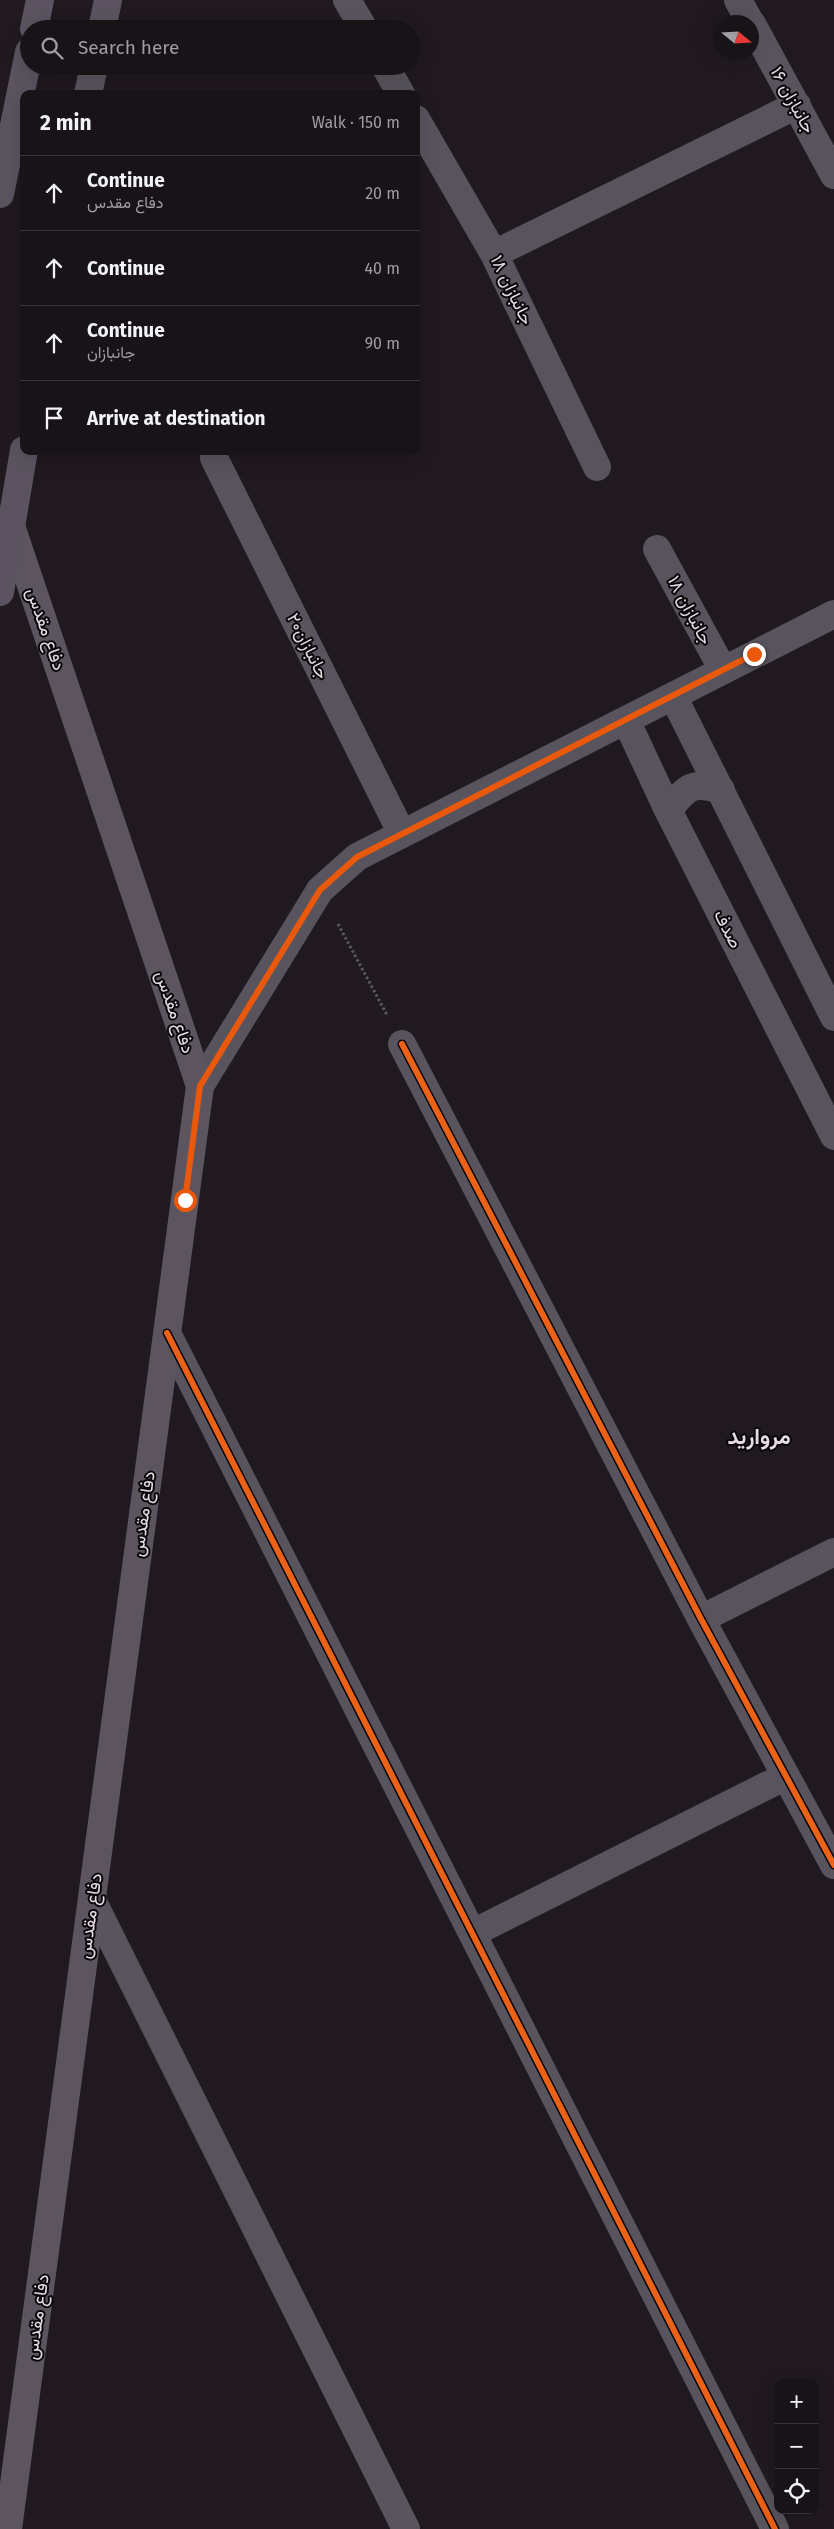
<!DOCTYPE html>
<meta charset="utf-8">
<style>
body{margin:0;font-family:"Fira Sans",Vazirmatn,sans-serif;background:#211c20;color:#f1f3f6}
.controls{position:absolute;right:15px;bottom:15px;display:grid;overflow:hidden;border-radius:10px;box-shadow:0 5px 20px #0002}
.controls button{width:45px;height:45px;display:grid;place-items:center;padding:0;border:0;border-bottom:1px solid #363236;background:#181317;color:#f1f3f6;font:25px sans-serif}
.compass{position:absolute;left:714px;top:15px;width:45px;height:45px;border-radius:50%;background:#181317;box-shadow:0 5px 20px #0002;rotate:108deg}
.stop{position:absolute;width:15px;height:15px;margin:-11px;border:4px solid #ea580c;border-radius:50%;background:#fff}
.stop.end{background:#ea580c;border-color:#fff;box-shadow:0 1px 5px #0008}
.list{margin:0;padding:0;list-style:none}
h2{display:flex;justify-content:space-between;align-items:center;height:65px;margin:0;padding:0 20px;font-size:21px}
h2 small{font-size:16px;font-weight:400;color:#9f9ea1}
.list li{display:grid;grid-template-columns:32px 1fr auto;gap:15px;align-items:center;box-sizing:border-box;height:75px;padding:0 20px;border-top:1px solid #363236}
.list b{display:block;font-size:19px;white-space:nowrap}
.list p{margin:0;font-size:16px;white-space:nowrap;color:#9f9ea1}
.list em{font-size:16px;font-style:normal;color:#9f9ea1}
.icon{flex:none;width:28px;height:28px;fill:none;stroke:currentColor;stroke-width:2;stroke-linecap:round;stroke-linejoin:round}
.map{position:relative;flex:none;width:834px;height:2529px;overflow:hidden}
.search{position:absolute;background:#181317;box-shadow:0 5px 20px #0002;left:20px;top:20px;width:400px;height:55px;display:flex;align-items:center;gap:12px;box-sizing:border-box;padding:0 18px;border-radius:28px;color:#9f9ea1;font-size:19px}
.panel{position:absolute;background:#181317;box-shadow:0 5px 20px #0002;left:20px;top:90px;width:400px;height:365px;border-radius:10px}
.map>svg:first-child{display:block}
.lines{fill:none;stroke-linecap:round;stroke-linejoin:round}
.path{stroke:#5c575f;stroke-width:3;stroke-dasharray:2.5 2.5;stroke-linecap:butt}
.minor{stroke:#58545d;stroke-width:28}
.tertiary{stroke:#58545d;stroke-width:28}
.secondary{stroke:#5c5560;stroke-width:28}
.primary{stroke:#5b5460;stroke-width:28}
.cycleway-casing{stroke:#090509;stroke-width:9}
.cycleway{stroke:#ea6118;stroke-width:6}
.route{stroke:#ea580c;stroke-width:6}
.labels{text-anchor:middle;stroke-width:4;stroke-linejoin:round;paint-order:stroke}
.street-label{font-size:18px;fill:#e5dbe3;stroke:#090509}
.district-label{font-size:22px;font-weight:bold;fill:#e5dbe3;stroke:#090509}
</style>
<div class="map">
<svg width="834" height="2529" viewBox="0 0 834 2529">
<rect width="100%" height="100%" fill="#20191f"/>
<g class="lines">
<path class="path" d="M338,924L387,1015"/>
<path class="minor" d="M347,0L364,29
M738,0L750,22
M752,24L834,175
M385,66L401,94
M416,119L494,254L597,467
M494,254L797,105
M214,458L402,834
M657,549L723,670
M402,1044L701,1619L834,1865
M167,1333L775,2529
M701,1619L834,1552
M92,1900L406,2529
M473,1933L786,1776"/>
<path class="tertiary" d="M673,696L834,1017
M626,720L668,810L834,1136
M668,810C688,787 690,781 721,790
M200,1086L320,890L357,857L834,614"/>
<path class="secondary" d="M8,2529L200,1086L11,526"/>
<path class="primary" d="M34,29L40,0
M102,29L108,0
M88,94L94,66
M0,194L29,52
M0,592L24,450"/>
<g class="cycleway-casing">
<path id="cycleway" d="M402,1044L701,1619L834,1865
M167,1333L775,2529"/>
</g>
<use href="#cycleway" class="cycleway"/>
</g>
<g class="lines">
<path class="route" d="M185,1200L200,1086L320,890L357,857L754,654"/>
</g>
<g class="labels">
<g class="street-label">
<text transform="translate(793 100) rotate(61)" y="6">جانبازان ۱۶</text>
<text transform="translate(512 290) rotate(64)" y="6">جانبازان ۱۸</text>
<text transform="translate(690 610) rotate(62)" y="6">۱۸ جانبازان</text>
<text transform="translate(46 629) rotate(71)" y="6">دفاع مقدس</text>
<text transform="translate(308 646) rotate(63)" y="6">جانبازان۲۰</text>
<text transform="translate(728 929) rotate(63)" y="6">صدف</text>
<text transform="translate(175 1012) rotate(71)" y="6">دفاع مقدس</text>
<text transform="translate(143 1514) rotate(-82)" y="6">دفاع مقدس</text>
<text transform="translate(90 1916) rotate(-82)" y="6">دفاع مقدس</text>
<text transform="translate(37 2317) rotate(-82)" y="6">دفاع مقدس</text>
</g>
<g class="district-label">
<text x="759" y="1444">مروارید</text>
</g>
</g>
</svg>
<div class="controls">
<button>+</button>
<button>−</button>
<button><svg class="icon" aria-label="locate" viewBox="0 0 24 24"><circle cx="12" cy="12" r="6"/><path d="M12 2v4M12 18v4M2 12h4M18 12h4"/></svg></button>
</div>
<svg class="compass" viewBox="-18 -18 36 36"><path d="M0-13l5 13h-10z" fill="#e53935"/><path d="M0 13l5-13h-10z" fill="#9f9ea1"/></svg>
<div class="stop" style="left:185px;top:1200px"></div>
<div class="stop end" style="left:754px;top:654px"></div>
<div class="search"><svg class="icon" aria-label="search" viewBox="0 0 24 24"><circle cx="10" cy="10" r="6"/><path d="M15 15l6 6"/></svg>Search here</div>
<section class="panel">
<h2>2 min<small>Walk · 150 m</small></h2>
<ul class="list">
<li><svg class="icon" aria-label="ahead" viewBox="0 0 24 24"><path d="M12 20V5M6 11l6-6 6 6"/></svg><div><b>Continue</b><p>دفاع مقدس</p></div><em>20 m</em></li>
<li><svg class="icon" aria-label="ahead" viewBox="0 0 24 24"><path d="M12 20V5M6 11l6-6 6 6"/></svg><div><b>Continue</b></div><em>40 m</em></li>
<li><svg class="icon" aria-label="ahead" viewBox="0 0 24 24"><path d="M12 20V5M6 11l6-6 6 6"/></svg><div><b>Continue</b><p>جانبازان</p></div><em>90 m</em></li>
<li><svg class="icon" aria-label="arrive" viewBox="0 0 24 24"><path d="M6 21V4h12l-3 4 3 4H6"/></svg><div><b>Arrive at destination</b></div></li>
</ul>
</section>
</div>
